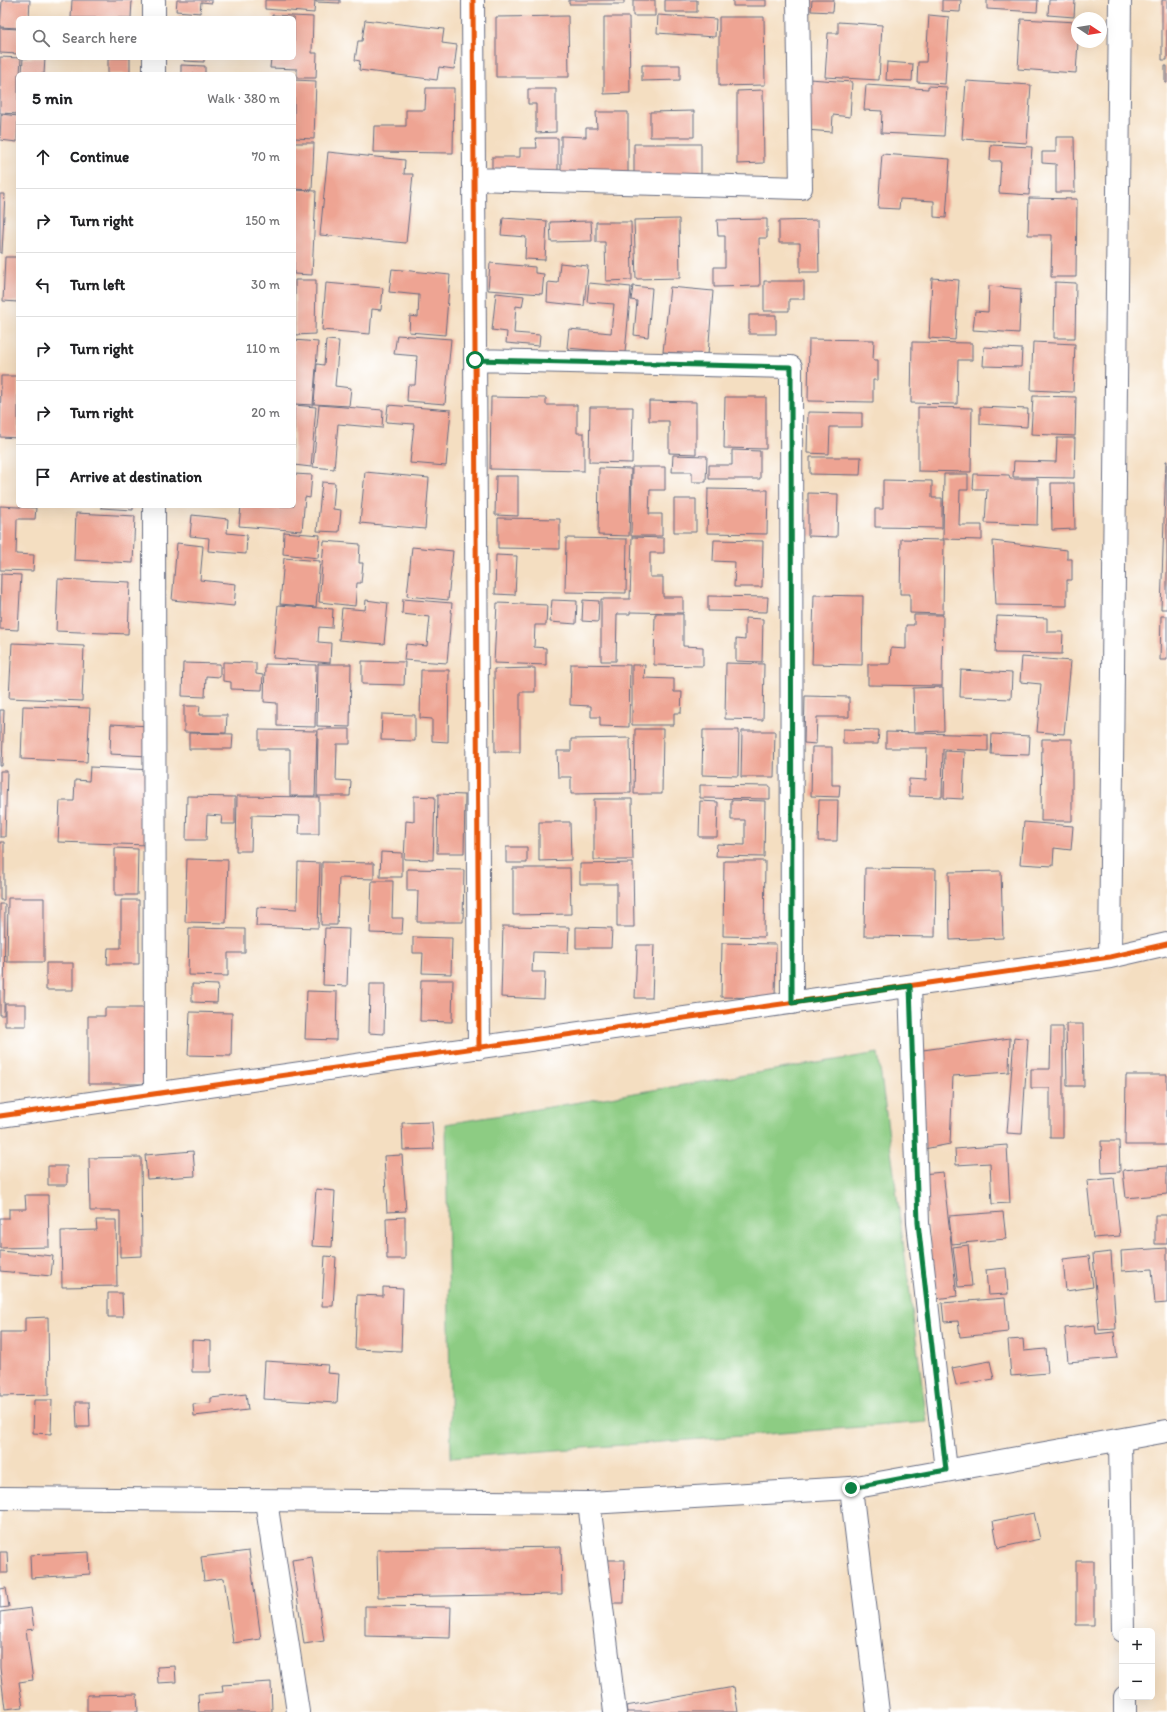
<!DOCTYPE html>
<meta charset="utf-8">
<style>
body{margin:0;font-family:Itim,sans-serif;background:#f6f6f6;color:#202124}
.controls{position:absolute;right:12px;bottom:12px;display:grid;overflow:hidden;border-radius:6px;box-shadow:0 4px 16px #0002}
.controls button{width:36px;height:36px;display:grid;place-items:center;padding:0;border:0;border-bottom:1px solid #e0e0e0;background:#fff;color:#202124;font:20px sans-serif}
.compass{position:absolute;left:1071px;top:12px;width:36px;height:36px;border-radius:50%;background:#fff;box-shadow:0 4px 16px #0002;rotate:102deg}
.stop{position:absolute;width:12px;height:12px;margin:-9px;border:3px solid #0b8043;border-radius:50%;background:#fff}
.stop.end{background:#0b8043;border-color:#fff;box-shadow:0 1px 4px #0008}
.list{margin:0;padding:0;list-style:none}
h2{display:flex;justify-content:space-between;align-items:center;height:52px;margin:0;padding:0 16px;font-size:17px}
h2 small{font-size:13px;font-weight:400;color:#757577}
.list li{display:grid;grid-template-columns:26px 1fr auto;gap:12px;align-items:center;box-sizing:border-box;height:64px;padding:0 16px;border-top:1px solid #e0e0e0}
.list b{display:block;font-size:15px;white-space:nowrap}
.list em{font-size:13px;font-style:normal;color:#757577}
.icon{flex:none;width:22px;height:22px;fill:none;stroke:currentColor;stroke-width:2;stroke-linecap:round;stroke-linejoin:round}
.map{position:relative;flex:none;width:1167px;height:1712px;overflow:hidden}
.search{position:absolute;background:#fff;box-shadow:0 4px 16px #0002;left:16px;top:16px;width:280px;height:44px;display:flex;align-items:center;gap:10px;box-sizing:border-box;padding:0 14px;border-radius:6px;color:#757577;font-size:15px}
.panel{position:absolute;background:#fff;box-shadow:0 4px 16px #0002;left:16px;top:72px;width:280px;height:436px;border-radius:6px}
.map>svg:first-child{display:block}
.green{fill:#8dcc83;stroke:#547e70}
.building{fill:#eea493}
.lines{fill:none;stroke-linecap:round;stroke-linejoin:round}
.minor-casing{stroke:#676c81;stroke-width:24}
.primary-casing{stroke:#676c81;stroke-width:24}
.minor{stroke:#fff;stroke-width:22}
.primary{stroke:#fff;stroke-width:22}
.cycleway-casing{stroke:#fff;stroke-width:8}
.cycleway{stroke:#e8590c;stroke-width:5}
.route{stroke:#0b8043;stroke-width:5}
</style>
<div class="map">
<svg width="1167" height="1712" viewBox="0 0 1167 1712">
<rect width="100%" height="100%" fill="#fff"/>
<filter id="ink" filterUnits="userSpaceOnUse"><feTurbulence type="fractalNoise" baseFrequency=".025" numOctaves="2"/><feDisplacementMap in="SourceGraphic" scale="8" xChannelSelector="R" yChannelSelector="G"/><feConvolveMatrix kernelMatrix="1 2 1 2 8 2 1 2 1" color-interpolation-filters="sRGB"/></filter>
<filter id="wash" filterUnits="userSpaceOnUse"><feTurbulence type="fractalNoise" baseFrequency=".012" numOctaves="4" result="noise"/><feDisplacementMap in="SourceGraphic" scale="16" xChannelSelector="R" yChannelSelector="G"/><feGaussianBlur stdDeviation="0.9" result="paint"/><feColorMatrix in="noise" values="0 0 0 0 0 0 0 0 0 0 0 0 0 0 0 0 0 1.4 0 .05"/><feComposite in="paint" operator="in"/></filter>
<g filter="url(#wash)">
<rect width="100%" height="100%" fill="#f4dec1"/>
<path class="green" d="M878,1053L927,1422L451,1458L446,1124Z"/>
<g id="blocks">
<path class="building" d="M2,0H30L29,18H18V28L0,27Z
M72,0H132L131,18H71Z
M177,0H212V3L201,2L200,13L176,11Z
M265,0H315L314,13L265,9Z
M316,0H340V3L316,2Z
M569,0H624V4H569Z
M633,0H655V16H633Z
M665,0H697V12H665Z
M733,0H766V6H733Z
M812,0H834L833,12L811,11Z
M942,0H961L960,12L942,11Z
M987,0H1038L1037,12L987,9Z
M1049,0H1075L1074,17L1048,15Z
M1162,0H1167V60H1162Z
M178,15L210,17V18H178Z
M272,15L313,17L312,53H317L316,78H297V69L270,68L271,58H294V18H272Z
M658,15L716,19L715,37L657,33Z
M929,15L949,17L945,84L917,82L918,62H926Z
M568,16L569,77H496V17Z
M604,17H629L630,93L604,94Z
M719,17H764L765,85L719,86Z
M1021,19L1077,22V42H1078L1076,73L1018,69Z
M365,20L444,29L442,43L457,45L454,69L439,67L437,80L359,70L360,61L355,60L358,41H362Z
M838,22L882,25L879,80L825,77L828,33H838Z
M0,28L18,29V54L0,53Z
M0,57L21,58L20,74H18V114L0,113Z
M23,58H45L44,74H22Z
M108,58H130V74H108Z
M184,58H204V62L184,61Z
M887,62L913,64L912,81L886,80Z
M181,65L205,66V74H181Z
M642,65H680V80L642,81Z
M1165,66H1167V83H1165Z
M809,79L852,82L850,117L833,115L832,132L806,130Z
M294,80L316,81L314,139L294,138Z
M966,81L1031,85L1027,143L962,139Z
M866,85L928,89V86L947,87L944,136L881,133L882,111L864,110Z
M426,88H454L453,153L373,152L374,126H406V110H425Z
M528,89H556V132L536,133V104H528Z
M763,90L764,163L737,164V91Z
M694,111V137H650V112Z
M596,112H628V178H561V136L586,137V128H597Z
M1,114L18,116L17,142L0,140Z
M1056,137H1074L1075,192H1056V164L1042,163V152H1056Z
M536,138H558V176H492V157H520V148H537Z
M294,143H314L312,190L294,189Z
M634,144H701V176H634Z
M991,145L1032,147L1029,195L999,193L1001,161H990Z
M328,152L405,160L404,174H413L406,243L320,235Z
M882,154L950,159L946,218L934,217V201L900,199L899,209L878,208Z
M294,190L316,191L312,275L294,274Z
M0,194H5L2,253H0Z
M1029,198L1077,199L1076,277H1051L1052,235H1028Z
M503,218L547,221L545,260L525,259L526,237L501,235Z
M679,219L680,278L636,279L634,220Z
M767,219V238H759L760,286L714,287V267H725V236H718L717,220Z
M818,220L819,272H800V243H779V221Z
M591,221L592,241L551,242L550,222Z
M596,222H631L632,280L606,281L605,242H596Z
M5,257H18V302L3,301Z
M490,263L535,267V273L544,274L542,294L488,290Z
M560,263L588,266L584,306L547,302L548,282L558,283Z
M392,269L450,275L445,335L409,332L410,316L418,317L419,295L389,292Z
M932,278L959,280L955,340L929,338Z
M295,280H316L315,334L295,335Z
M764,281H804V299H789V311H764Z
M1055,282L1076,283L1075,338H1054Z
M326,283L383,288L381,310L372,309L370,334L322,330Z
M589,283L631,287L625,353L567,348L569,329L611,333L614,304L587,302Z
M633,286L652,288L648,337L634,335L637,301L631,300Z
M989,286L1021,289L1019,333L973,330L975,311L988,312Z
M670,287L713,291L708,355L663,352Z
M496,293L524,296L522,307L516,306L514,333L540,335L539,346L506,343L507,332L492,330Z
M749,315H776V334H749Z
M397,335L451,339L445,404L407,401L408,385H415L417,356L394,354Z
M809,339L874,340L873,360H878V380H873V402L808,401Z
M294,340L318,342L313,405L294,404Z
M326,340L339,341L335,386L351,388L349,406L314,404L317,364L324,365Z
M912,342L972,343V360H958L957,404L911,403Z
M1033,342L1075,344L1073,392L1031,390Z
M984,347L1022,349L1021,367L983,366Z
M1,376H18V438L0,437Z
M1033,396L1076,397L1075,436L1031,434Z
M491,397L546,398V405H577V433H584V471L490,469Z
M725,397H766V449L724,448Z
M649,401L696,402V454L669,453V421H649Z
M294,405L316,407L311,467L294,465Z
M319,405L383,410L382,428L338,424L334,469L313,467Z
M388,405L451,410L446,466L410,463L414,424L386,422Z
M590,407H633L632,463L589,462Z
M918,407L972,408L971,472L918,471Z
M980,407L1028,409L1027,427L980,424Z
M808,412L862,413V427H830L829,454L807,453Z
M1057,438H1075L1074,478L1013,477L1014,461L1056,462Z
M732,450L760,451V479H709V465H732Z
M673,455L707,456L706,482H692V472H672Z
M810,457H861L860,475L810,474Z
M1166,461H1167V609H1161Z
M632,467H665V490H650L649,514H662V536H631Z
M599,468L631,469L629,536L598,535Z
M365,472L429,478L425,529L360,523Z
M294,474L312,475L310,498L305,497L302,531L239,526L241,506H294Z
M944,474H968V490H960L959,525H982V540L943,539Z
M974,474L1009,475L1010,479H1038L1037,525L985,523L987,489H973Z
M496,476H518V516L495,515Z
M883,480L932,481V498H942V528L875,527V509H883Z
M322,482L335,483L333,509L341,510L339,532L317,531Z
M1051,483H1074L1075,529L1052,530Z
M708,489L768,490L767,534L707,533Z
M808,493L838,494L837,537L808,536Z
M674,499H696V532H674Z
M0,506L36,508L35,519H17L16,554L34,555L33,571L0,570Z
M101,506H133V510L101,508Z
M76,513L135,516L133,563L74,560Z
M192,515L228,519L227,533L247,535L246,554L208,551L209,538L190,536Z
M498,518L560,519V549L498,548Z
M284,532L320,535L318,558L283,554Z
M632,537L664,538V553H650V577H663V597H683V613L630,612V614H617L616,661H601V599H630Z
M566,538L627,539L626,593L565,592Z
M901,539L944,540L943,614L910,613V594H900Z
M714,540L763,541L762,587H734L735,562L713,561Z
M324,541L360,544L359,563H363L361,583H357L355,606L319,602Z
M993,541L1067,550V559H1072V580H1067V606L996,605Z
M177,543L203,546L200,580L236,584L234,606L172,600Z
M412,547L453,551L448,600L407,596Z
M496,555L517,556L515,595L495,594Z
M284,558L320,561L316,607L280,604Z
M1,574L21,575L18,630L0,629Z
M58,579L130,582L128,634L56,631Z
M814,595L863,596L862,665L812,664Z
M708,596L768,597L767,612L708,611Z
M403,599L452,603L447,663L404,660L406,644L427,646L430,617L402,614Z
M366,600L388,603L384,644L339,640L342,608L365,610Z
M552,600L577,601L576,624L550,622Z
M583,600L599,601L598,622L582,621Z
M497,603L547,605L546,625H535L534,647L546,648V665L494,663Z
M278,605L333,609L332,628L319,627L318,642L331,643L330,663L273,658Z
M655,614H683V646L703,647V666L654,665Z
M914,615H943L942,686L868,685V664H890L891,648L906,649V625H914Z
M997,616L1047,618V632H1063L1062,654L995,653Z
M1161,616H1167V660H1160Z
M745,618L763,619L762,662L736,661V639L745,640Z
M12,643L84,646L82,701L9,698Z
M1022,657L1071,661L1064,734L1037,732L1041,684L1020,682Z
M362,661L405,662L404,685L362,684Z
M223,662L256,663V674L263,675L262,690L231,689V682L223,681Z
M183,663L220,664V677L206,676L205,697L182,696Z
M726,663L764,664L763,720L725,719Z
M265,664L316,665L315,727L277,726V703L264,702Z
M318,664H351L350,727L317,726Z
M571,664L630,665L629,727L600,726V717H591V706L570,705Z
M632,665H645L644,678L674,679V692H682L681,713H674V725H632Z
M535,668V692H520V752H495L494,669Z
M421,670H449L448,742L432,741V719L420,718Z
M961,670L1012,673L1011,699L960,697Z
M943,687L944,731L914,732L913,688Z
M805,696L849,697V717H817L816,744L804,743Z
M23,706L90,708L87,762L21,759Z
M184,706H200L199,715H227L226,733L184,732Z
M0,710H4L2,766H0Z
M382,714L415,715V741L381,740Z
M111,724L150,726L149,756L110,754Z
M318,729H350V744H337L336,780L351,781L350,796H317Z
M635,729H663L662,794H634Z
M843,729L879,730L878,744H843Z
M259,730L317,731L315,796H290V749H259Z
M703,730H739L738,776L702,775Z
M742,731H775L774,777H741Z
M886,732L988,735V751L943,749L942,797L909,796V779L926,780L927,748H886Z
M189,733L233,734L232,749H189Z
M992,734L1030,736L1029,755L991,754Z
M630,738L631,793L571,794V777H558L557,751H571V739Z
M1042,739H1072V821H1041Z
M812,747H832V785H840L839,797L811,796Z
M945,751L965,752L963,799L944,798Z
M90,767L153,770L149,845L58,842L60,801H74L75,780L89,781Z
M0,771H7L5,837H0Z
M700,785L770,786V799L700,798Z
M438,794L465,795L464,853H437Z
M187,796L235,797V824H221L222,816L207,815L206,840H186Z
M237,796L319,797V834H299L300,816L252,815L251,851H236Z
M414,796L435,797L433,860L404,859L406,821L414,822Z
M594,799H632L633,860H594Z
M731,800L765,801L764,857L716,856L717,844L745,845V820H731Z
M819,800H838L837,841H818Z
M700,801L718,802L717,837H699Z
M539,822H570L571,860L539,861Z
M1024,822L1073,826L1071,850L1054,848L1053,866L1020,864Z
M0,842H4V900H0Z
M506,847H527V863H506Z
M115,848L138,849L137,895H115Z
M381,852L402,853V877H380Z
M187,859L228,860L226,923L185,922Z
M724,861H765L764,937L723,936Z
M298,862L320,863L318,928L256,926L257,907L297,909Z
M322,862L374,863V879L339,878L337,925H321Z
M633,863L634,927H617V884H580V864Z
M513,868H570L571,914L513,915Z
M865,868L936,869L935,937L864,936Z
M407,869L464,870L463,922H417L418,891H407Z
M1001,871L1003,938L950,940L949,872Z
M372,881H393L392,918H403L402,934L370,933Z
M8,898H44V962H7Z
M121,900H139V964H107L108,948H121Z
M0,904H5L4,1015H0Z
M503,926L569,927L568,953L533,952L532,972H545L544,999L501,997Z
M576,927L612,928L611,948H576Z
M189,928L245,929V953H228V976L188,975Z
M325,928L349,929L347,986L323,985Z
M413,937L452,938L451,974L422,973L423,953H413Z
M722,943L776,944L775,998L721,997Z
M637,945H654L652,998H635Z
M46,963H73V990H46Z
M421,980H453L452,1022L420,1021Z
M192,984L218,985L217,1003L192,1002Z
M370,984H385L384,1034L369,1033Z
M307,991L337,992L336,1040L305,1039Z
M5,1004H26V1026H5Z
M105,1008H149V1084H88V1016H105Z
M190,1012L232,1013L231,1056L188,1055Z
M1066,1024H1083L1084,1086H1067Z
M1051,1027H1063V1138H1050V1088H1031V1069H1050Z
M1014,1037L1028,1039L1022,1134L1007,1133Z
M1010,1038L1009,1072L953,1076L950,1144L924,1149L923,1050Z
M1126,1075H1167V1145H1125Z
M432,1122L434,1149L403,1150L402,1123Z
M1101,1141H1119L1120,1172L1102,1173Z
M1007,1145L1010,1203L992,1204L990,1163L956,1165L955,1149Z
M193,1151L195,1176L147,1179L145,1155Z
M402,1155L406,1211L387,1212L384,1156Z
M141,1157L142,1256L120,1257V1211H90L89,1158Z
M48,1166H67V1185H48Z
M1167,1166V1194L1126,1198L1123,1170Z
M943,1172L957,1296L936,1299L922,1174Z
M1114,1178L1120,1236L1093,1238L1087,1181Z
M316,1189L335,1191L332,1247L312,1246Z
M25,1195H48L49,1247L0,1248V1218H9V1209H26Z
M1003,1212L1006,1239L952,1244L949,1216Z
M1155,1215H1167V1244H1155Z
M405,1217V1259H387L386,1218Z
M96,1220H116L117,1286L62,1287L61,1231L97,1230Z
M968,1245L972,1286L958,1287L953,1247Z
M1167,1248V1303L1155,1304L1152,1269L1122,1271L1121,1251Z
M0,1251L53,1256L51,1276L0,1271Z
M1111,1252L1116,1329L1099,1330L1093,1254Z
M325,1256L336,1257L333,1306H322Z
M1089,1256L1093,1287L1066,1291L1063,1259Z
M1006,1268L1008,1294L988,1295L986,1270Z
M383,1287L403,1288L401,1351L355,1349L357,1295L383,1296Z
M108,1293H122L123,1317H108Z
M1005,1298L1008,1332L960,1337L958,1321L944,1322L942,1303Z
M48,1317L49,1395L0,1396V1332H25V1318Z
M1095,1325L1096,1334L1114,1332L1117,1358L1068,1362L1065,1328Z
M1023,1339L1024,1351L1046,1349L1048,1373L1011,1376L1008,1340Z
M192,1340L211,1341V1372H192Z
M265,1361L328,1365L327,1373L339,1374L337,1403L263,1399Z
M990,1361L994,1379L956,1385L952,1368Z
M246,1394L248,1410L194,1416L193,1404L211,1403V1398Z
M34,1400H52L51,1434L33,1433Z
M76,1402H89L90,1427H77Z
M1034,1513L1040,1539L998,1548L993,1521Z
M561,1547L562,1594L378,1597L377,1550Z
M249,1551L261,1639L233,1643L224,1578L204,1581L201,1557Z
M0,1552H7L8,1573H0Z
M89,1552L90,1574L31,1578L30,1555Z
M312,1557L324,1641L304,1644L292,1560Z
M606,1560H625L624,1603H604Z
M1076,1561H1094V1625H1076Z
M6,1588L9,1607L0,1608V1589Z
M365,1606L451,1607L450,1638L365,1636Z
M31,1608L34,1629L26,1630L33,1680L19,1682L23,1707L5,1709L0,1668V1612Z
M175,1666L176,1682L158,1683L157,1667Z
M271,1682L272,1712H199L198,1694L223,1692L222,1685Z
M734,1687L738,1712H627L626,1706Z
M137,1694L138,1712H87V1695Z"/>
</g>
</g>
<g filter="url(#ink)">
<use href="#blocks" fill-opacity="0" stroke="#676c81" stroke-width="1"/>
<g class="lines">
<g class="minor-casing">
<path id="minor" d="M154,0V18
M473,0L479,1048
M154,58V74
M474,179L801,188L798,0
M475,360L791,367L792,1003
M154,506L155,1094
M1110,957L1120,0
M910,986L918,1223L946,1470
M0,1116L1110,957L1167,944
M1120,1440L1123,1631
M851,1488L878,1712
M266,1501L298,1712
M589,1503L615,1712
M1125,1697V1712"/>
</g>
<g class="primary-casing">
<path id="primary" d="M0,1498L589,1503L851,1488L1167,1431"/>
</g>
<use href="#minor" class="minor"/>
<use href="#primary" class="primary"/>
<g class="cycleway-casing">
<path id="cycleway" d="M473,0L479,1048
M0,1116L1110,957L1167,944"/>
</g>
<use href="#cycleway" class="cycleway"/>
</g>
</g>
<g class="lines" filter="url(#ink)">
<path class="route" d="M475,360L791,367L792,1003L910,986L918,1223L946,1470L851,1488"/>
</g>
</svg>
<div class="controls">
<button>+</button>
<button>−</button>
</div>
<svg class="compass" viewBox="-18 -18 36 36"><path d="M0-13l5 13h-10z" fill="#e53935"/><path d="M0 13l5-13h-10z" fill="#757577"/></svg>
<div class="stop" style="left:475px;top:360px"></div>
<div class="stop end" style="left:851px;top:1488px"></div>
<div class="search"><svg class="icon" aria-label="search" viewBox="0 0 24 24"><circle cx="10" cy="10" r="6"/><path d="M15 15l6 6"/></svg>Search here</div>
<section class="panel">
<h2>5 min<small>Walk · 380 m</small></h2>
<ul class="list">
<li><svg class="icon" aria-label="ahead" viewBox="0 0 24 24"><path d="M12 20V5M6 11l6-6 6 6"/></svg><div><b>Continue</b></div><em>70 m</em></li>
<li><svg class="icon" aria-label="right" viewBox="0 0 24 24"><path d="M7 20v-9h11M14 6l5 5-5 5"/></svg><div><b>Turn right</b></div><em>150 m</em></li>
<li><svg class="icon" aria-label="left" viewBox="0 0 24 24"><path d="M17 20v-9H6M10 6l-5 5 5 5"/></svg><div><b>Turn left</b></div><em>30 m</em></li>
<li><svg class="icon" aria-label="right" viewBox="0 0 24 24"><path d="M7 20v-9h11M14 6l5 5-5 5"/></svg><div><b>Turn right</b></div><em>110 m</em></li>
<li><svg class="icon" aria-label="right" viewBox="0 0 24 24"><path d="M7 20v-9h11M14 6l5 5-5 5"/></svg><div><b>Turn right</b></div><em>20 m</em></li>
<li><svg class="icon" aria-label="arrive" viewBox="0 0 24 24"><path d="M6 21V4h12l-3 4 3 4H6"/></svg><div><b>Arrive at destination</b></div></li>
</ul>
</section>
</div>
